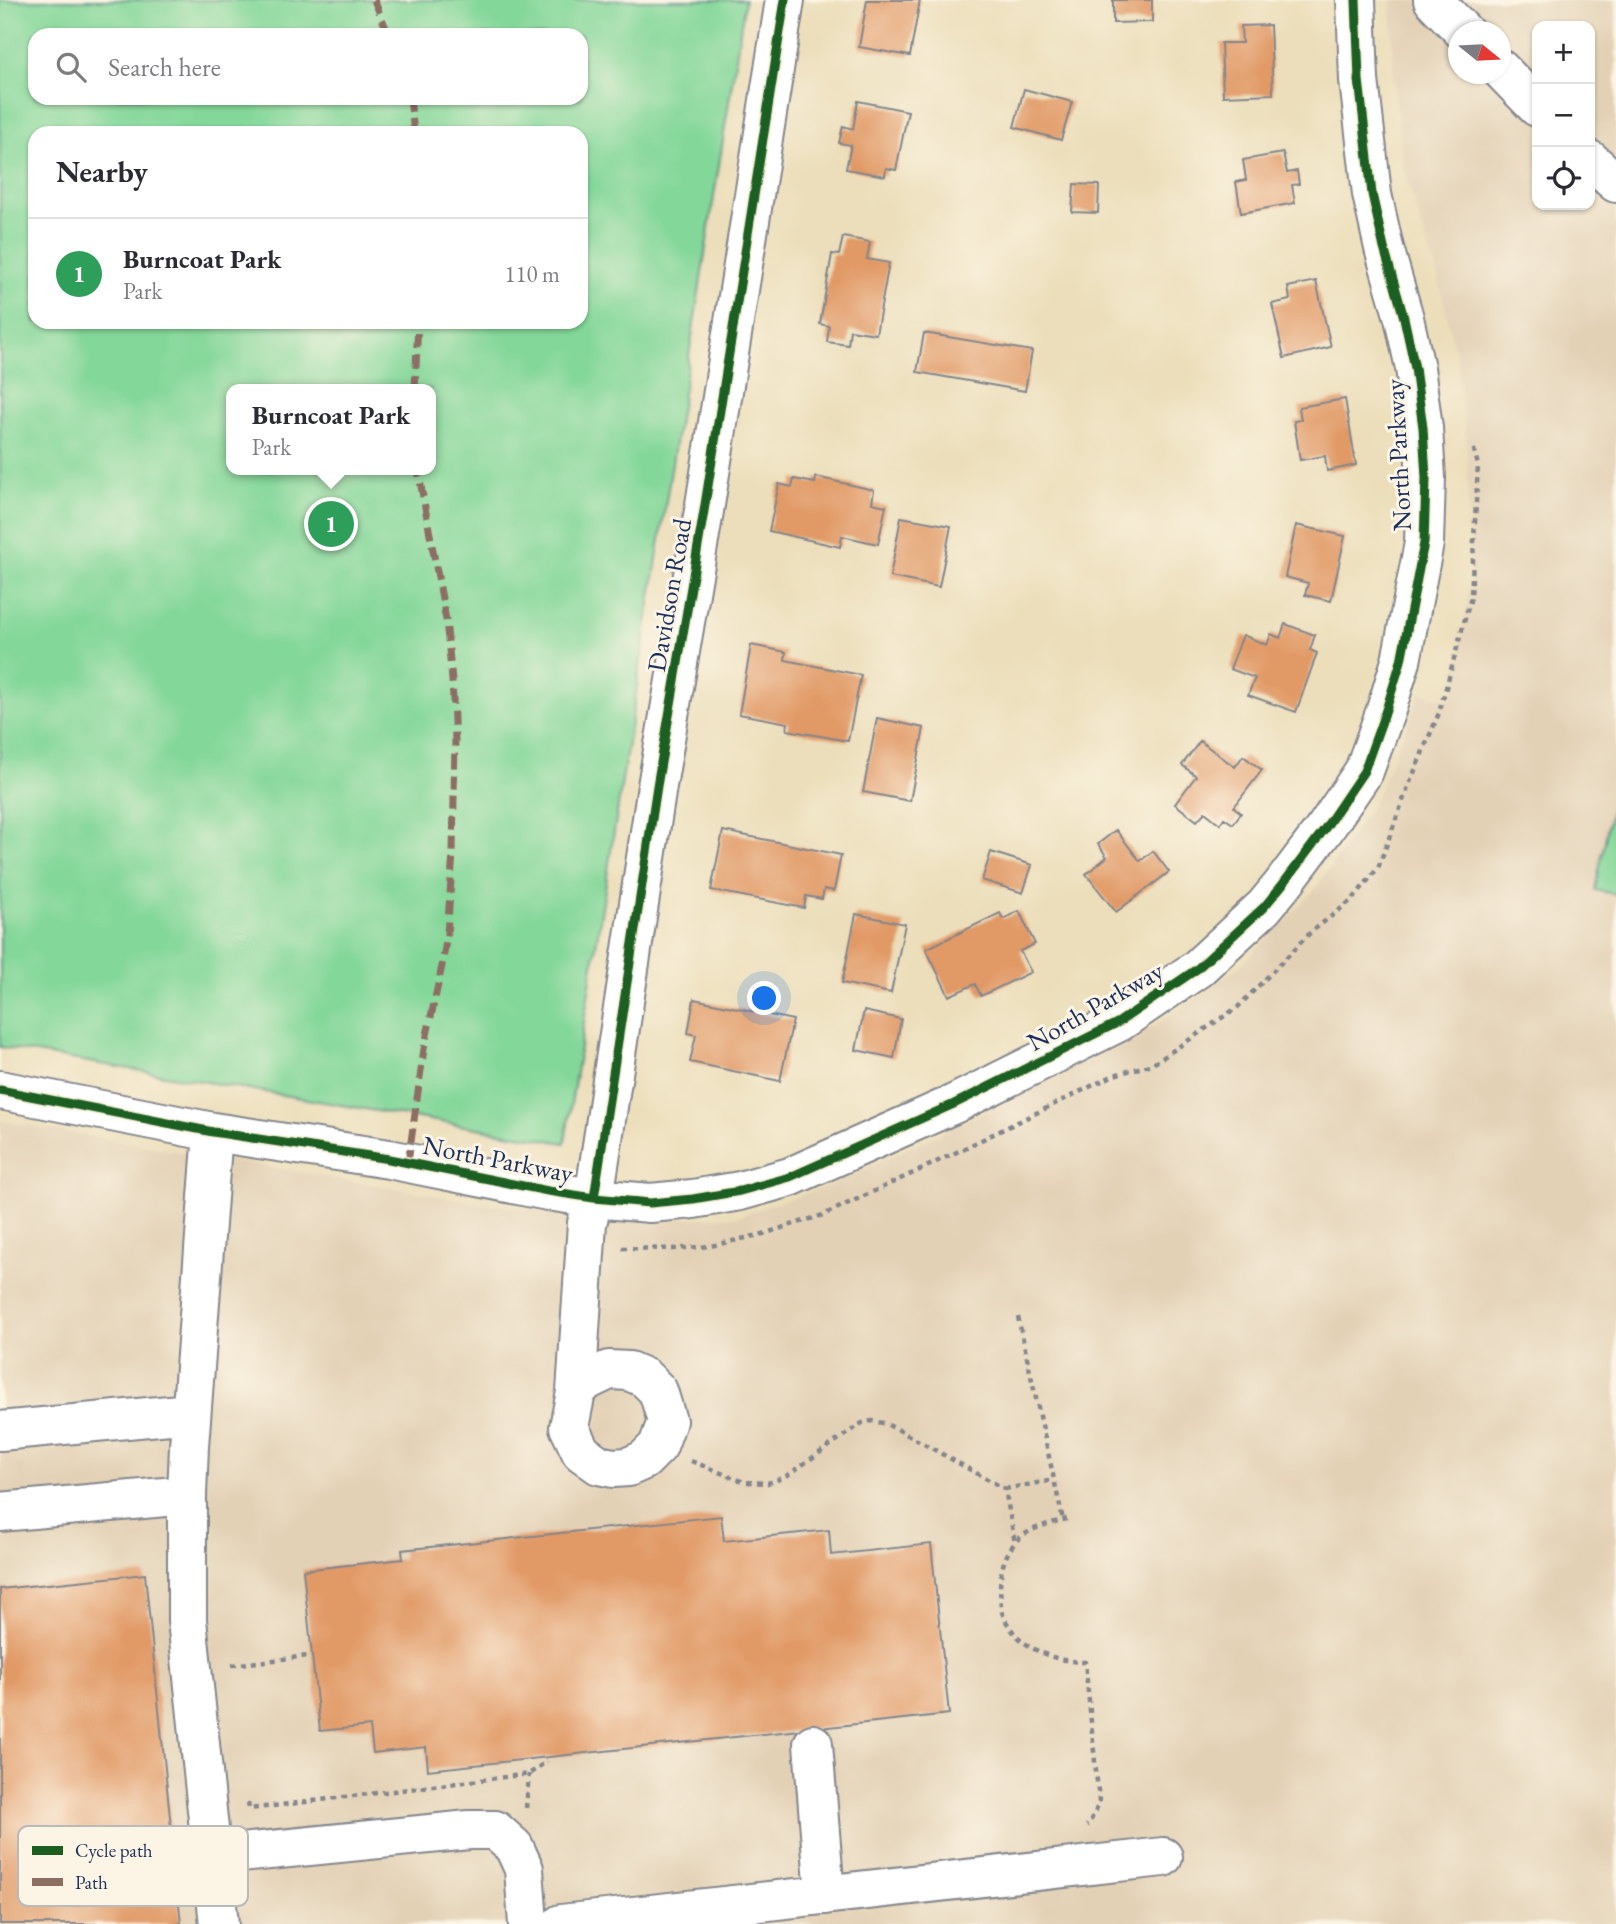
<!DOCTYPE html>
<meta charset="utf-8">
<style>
body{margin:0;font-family:"EB Garamond",serif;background:#f2f2f3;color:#2b2b33}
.controls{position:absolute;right:21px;top:21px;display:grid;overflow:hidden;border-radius:14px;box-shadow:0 2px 5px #0004}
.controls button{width:63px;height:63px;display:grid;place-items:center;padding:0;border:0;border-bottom:2px solid #e1e1e2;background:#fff;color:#2b2b33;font:35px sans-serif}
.compass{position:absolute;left:1448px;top:21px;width:63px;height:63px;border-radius:50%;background:#fff;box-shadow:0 2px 5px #0004;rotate:108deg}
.you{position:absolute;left:765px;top:999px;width:24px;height:24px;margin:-18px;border:5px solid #fff;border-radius:50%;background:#1a73e8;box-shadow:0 0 0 10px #1a73e833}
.badge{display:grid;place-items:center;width:46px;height:46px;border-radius:50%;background:#db2777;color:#fff;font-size:23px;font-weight:700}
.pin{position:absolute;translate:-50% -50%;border:4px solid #fff;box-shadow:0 2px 7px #0006}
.popup{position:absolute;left:226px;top:384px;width:210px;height:91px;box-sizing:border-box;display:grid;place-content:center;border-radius:14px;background:#fff;filter:drop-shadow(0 2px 5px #0005);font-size:23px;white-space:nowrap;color:#7c7c81}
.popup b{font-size:26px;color:#2b2b33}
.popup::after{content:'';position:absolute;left:50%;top:100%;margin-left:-14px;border:14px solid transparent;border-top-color:#fff}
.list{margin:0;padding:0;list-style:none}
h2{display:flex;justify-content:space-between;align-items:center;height:91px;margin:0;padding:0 28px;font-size:30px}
h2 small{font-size:23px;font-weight:400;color:#7c7c81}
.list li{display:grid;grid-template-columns:46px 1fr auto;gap:21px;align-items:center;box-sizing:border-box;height:112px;padding:0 28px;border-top:2px solid #e1e1e2}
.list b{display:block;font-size:26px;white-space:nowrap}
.list p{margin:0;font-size:23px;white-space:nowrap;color:#7c7c81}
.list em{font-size:23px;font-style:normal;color:#7c7c81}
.icon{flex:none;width:38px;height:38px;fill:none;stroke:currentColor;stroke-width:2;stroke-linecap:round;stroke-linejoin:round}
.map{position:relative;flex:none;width:1616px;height:1924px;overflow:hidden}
.search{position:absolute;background:#fff;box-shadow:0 2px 5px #0004;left:28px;top:28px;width:560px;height:77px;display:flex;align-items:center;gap:18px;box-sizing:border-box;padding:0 24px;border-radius:21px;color:#7c7c81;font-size:26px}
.panel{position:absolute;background:#fff;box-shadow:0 2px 5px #0004;left:28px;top:126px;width:560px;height:203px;border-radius:21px}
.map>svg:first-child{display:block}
.built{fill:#e3d1b6;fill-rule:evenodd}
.green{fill:#83d799;stroke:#4f837c;stroke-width:2;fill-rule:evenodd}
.building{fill:#e19965}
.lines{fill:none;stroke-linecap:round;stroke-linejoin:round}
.minor-casing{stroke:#84868c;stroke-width:42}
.path{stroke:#84868c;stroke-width:4.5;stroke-dasharray:5 5;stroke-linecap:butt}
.minor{stroke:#fff;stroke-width:38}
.quiet{stroke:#8d6e63;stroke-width:7;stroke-dasharray:14 7;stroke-linecap:butt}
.cycleway-casing{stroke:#fcf5e5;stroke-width:13}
.cycleway{stroke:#1b5e20;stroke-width:9}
.labels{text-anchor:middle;stroke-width:6;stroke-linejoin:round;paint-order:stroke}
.street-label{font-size:26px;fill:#1b2f5e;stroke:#fcf5e5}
.key{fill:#fcf5e5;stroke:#b8babc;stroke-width:2}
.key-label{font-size:19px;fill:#1b2f5e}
</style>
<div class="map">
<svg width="1616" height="1924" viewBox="0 0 1616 1924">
<rect width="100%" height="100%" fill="#fcf5e5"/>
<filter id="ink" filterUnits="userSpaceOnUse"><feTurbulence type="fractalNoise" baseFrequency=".0143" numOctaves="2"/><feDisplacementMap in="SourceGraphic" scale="14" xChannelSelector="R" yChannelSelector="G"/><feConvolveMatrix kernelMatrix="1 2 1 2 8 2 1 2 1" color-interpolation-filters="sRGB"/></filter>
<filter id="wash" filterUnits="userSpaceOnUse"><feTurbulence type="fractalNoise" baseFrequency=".00686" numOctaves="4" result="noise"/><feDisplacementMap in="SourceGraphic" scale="28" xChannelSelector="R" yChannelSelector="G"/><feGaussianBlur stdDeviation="1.57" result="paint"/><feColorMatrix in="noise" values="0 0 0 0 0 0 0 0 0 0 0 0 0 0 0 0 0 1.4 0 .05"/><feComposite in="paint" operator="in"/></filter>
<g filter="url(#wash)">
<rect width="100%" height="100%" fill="#ecdeba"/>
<path class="built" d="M1391,0H1616V1924H0V1121L485,1204L638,1219L735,1217L833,1184L1001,1104L1157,1024L1240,966L1314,891L1373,804L1421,693L1452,700L1470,581L1467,446L1456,355L1438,277L1404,172L1394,85ZM1537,26H1590V205H1537ZM1458,32H1500V74H1458Z"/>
<path class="green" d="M0,0H745L565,1143L0,1047ZM581,35V98H35V35ZM35,133H581V322H35ZM231,389H431V470H231Z
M1616,786V894L1595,890Z"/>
<g id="blocks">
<path class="building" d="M867,0H920L910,56L859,47Z
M1113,0H1152V22L1113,23Z
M1270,25L1273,94L1223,96L1221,43H1242L1241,26Z
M1024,89L1072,102L1061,140L1014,127Z
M858,101L908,111L896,170L886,168L885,176L846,169L851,145L839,143L843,126L853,129Z
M1283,153L1287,173L1297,171L1299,184L1292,185L1295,203L1241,213L1236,182L1246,180L1243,160Z
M1074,184L1099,185L1098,213L1072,212Z
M843,237L870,242L867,259L889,263L876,334L850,330L848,345L827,342L829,326L820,324L832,254L839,255Z
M1316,281L1331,347L1284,358L1272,304L1290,300L1288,287Z
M924,333L1032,351L1025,391L917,372Z
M1345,399L1356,465L1327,471L1325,456L1300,460L1294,421L1301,420L1299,407Z
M816,477L874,490L872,503L886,506L878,544L842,536L840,547L769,531L779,484L792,487L794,479L815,483Z
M901,517L951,526L939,587L890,577Z
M1296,525L1345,536L1331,601L1305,595L1308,583L1285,577Z
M1285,624L1315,635L1310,650L1317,653L1296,712L1248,695L1255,678L1230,669L1243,635L1267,645L1271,634L1280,638Z
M751,645L786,652L785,660L861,675L848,741L787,730L788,723L739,714Z
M877,718L924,728L910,801L863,792Z
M1200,741L1235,767L1243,756L1262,770L1234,807L1241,813L1233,824L1224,818L1220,824L1205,812L1197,821L1175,804L1196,776L1182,765Z
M1116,830L1140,861L1153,851L1169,872L1116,912L1086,874L1107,857L1098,844Z
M723,831L841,855L834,891L824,889L822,899L806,896L804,908L711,890Z
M991,852L1032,865L1023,893L982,880Z
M1019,911L1035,944L1020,951L1031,972L981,996L975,984L949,996L926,949L1000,913L1003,919Z
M856,914L905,924L891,993L842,983Z
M694,999L793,1020L780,1081L690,1062L696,1035L688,1033Z
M864,1011L901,1019L894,1058L856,1050Z
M721,1516L724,1541L829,1530L831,1555L931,1544L949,1714L428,1770L426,1747L373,1753L370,1726L320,1731L303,1570L403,1559L402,1550Z
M145,1574L181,1924H0V1589Z"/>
</g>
</g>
<g filter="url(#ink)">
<use href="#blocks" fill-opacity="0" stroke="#84868c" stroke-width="2"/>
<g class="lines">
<g class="minor-casing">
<path id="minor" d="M1433,0L1464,32
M1500,69L1537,107
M1590,160L1616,183
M0,1090L213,1132L389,1159L548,1191L594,1198L650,1203L693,1199L740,1191L790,1177L954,1104L1119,1022L1197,969L1264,907L1283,884L1326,827L1364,771L1386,710L1401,661L1424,543L1426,478L1423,428L1415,368L1404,318L1384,248L1372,194L1359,80L1356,0
M213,1132L189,1446L187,1495V1620L219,1924
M576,1392L586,1381L609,1370L629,1371L645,1378L658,1391L667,1421L658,1446L644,1460L628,1467L613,1468L599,1465L581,1452L569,1427L576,1392L587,1223L594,1198L657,786L704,511L785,0
M0,1431L191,1413
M0,1512L187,1495
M813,1744L825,1895
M211,1856L469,1830H495L514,1847L524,1869L528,1924
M561,1924L1163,1857"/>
</g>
<path class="path" d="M622,1248L674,1249L711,1246L763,1234L823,1215L924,1168L1114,1075L1153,1064L1238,1007L1310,933L1353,899L1378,868L1408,787L1439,713L1471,597L1478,465L1473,446
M1018,1317L1063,1520
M691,1461L744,1482L768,1483L785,1477L862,1423L872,1421L883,1423L897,1429L1005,1489L1015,1543
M1005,1489L1054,1480
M1067,1519C1050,1523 1025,1529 1014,1544C1003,1558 1000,1573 1000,1590C1001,1597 1000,1605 1002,1612C1014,1646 1052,1662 1085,1662L1099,1801L1095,1813L1087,1826
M232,1665L308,1656
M248,1803L249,1809L529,1774L547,1761
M526,1808L529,1774"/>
<use href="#minor" class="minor"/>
<path class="quiet" d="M374,0L389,35
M410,98L414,133
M415,389L418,322
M408,1163L424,1049L442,966L447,934L453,854L455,740L452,680L446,620L418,470"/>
<g class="cycleway-casing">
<path id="cycleway" d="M0,1090L213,1132L389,1159L548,1191L594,1198L650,1203L693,1199L740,1191L790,1177L954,1104L1119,1022L1197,969L1264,907L1283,884L1326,827L1364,771L1386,710L1401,661L1424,543L1426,478L1423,428L1415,368L1404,318L1384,248L1372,194L1359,80L1356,0
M594,1198L657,786L704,511L785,0"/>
</g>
<use href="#cycleway" class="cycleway"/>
</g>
</g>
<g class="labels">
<g class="street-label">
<text transform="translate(1398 455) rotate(-93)" y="9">North Parkway</text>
<text transform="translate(669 595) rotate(-80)" y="9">Davidson Road</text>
<text transform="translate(1095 1006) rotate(-30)" y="9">North Parkway</text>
<text transform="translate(498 1159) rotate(11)" y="9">North Parkway</text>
</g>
</g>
<rect x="18" y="1826" width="230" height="80" rx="10" class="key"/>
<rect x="32" y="1846" width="31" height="9" fill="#1b5e20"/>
<rect x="32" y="1878" width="31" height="8" fill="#8d6e63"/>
<g class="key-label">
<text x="75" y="1857">Cycle path</text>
<text x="75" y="1889">Path</text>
</g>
</svg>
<div class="controls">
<button>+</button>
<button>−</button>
<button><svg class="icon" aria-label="locate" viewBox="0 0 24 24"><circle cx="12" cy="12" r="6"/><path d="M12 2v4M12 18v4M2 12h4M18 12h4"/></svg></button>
</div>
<svg class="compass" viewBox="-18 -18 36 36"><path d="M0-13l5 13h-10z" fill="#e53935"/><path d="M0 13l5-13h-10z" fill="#7c7c81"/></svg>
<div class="you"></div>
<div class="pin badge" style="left:331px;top:524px;background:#2e9e5b">1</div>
<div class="popup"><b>Burncoat Park</b>Park</div>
<div class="search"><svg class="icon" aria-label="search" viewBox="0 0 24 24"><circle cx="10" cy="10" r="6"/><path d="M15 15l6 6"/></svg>Search here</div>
<section class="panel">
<h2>Nearby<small></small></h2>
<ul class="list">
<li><span class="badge" style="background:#2e9e5b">1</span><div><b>Burncoat Park</b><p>Park</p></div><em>110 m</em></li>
</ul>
</section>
</div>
